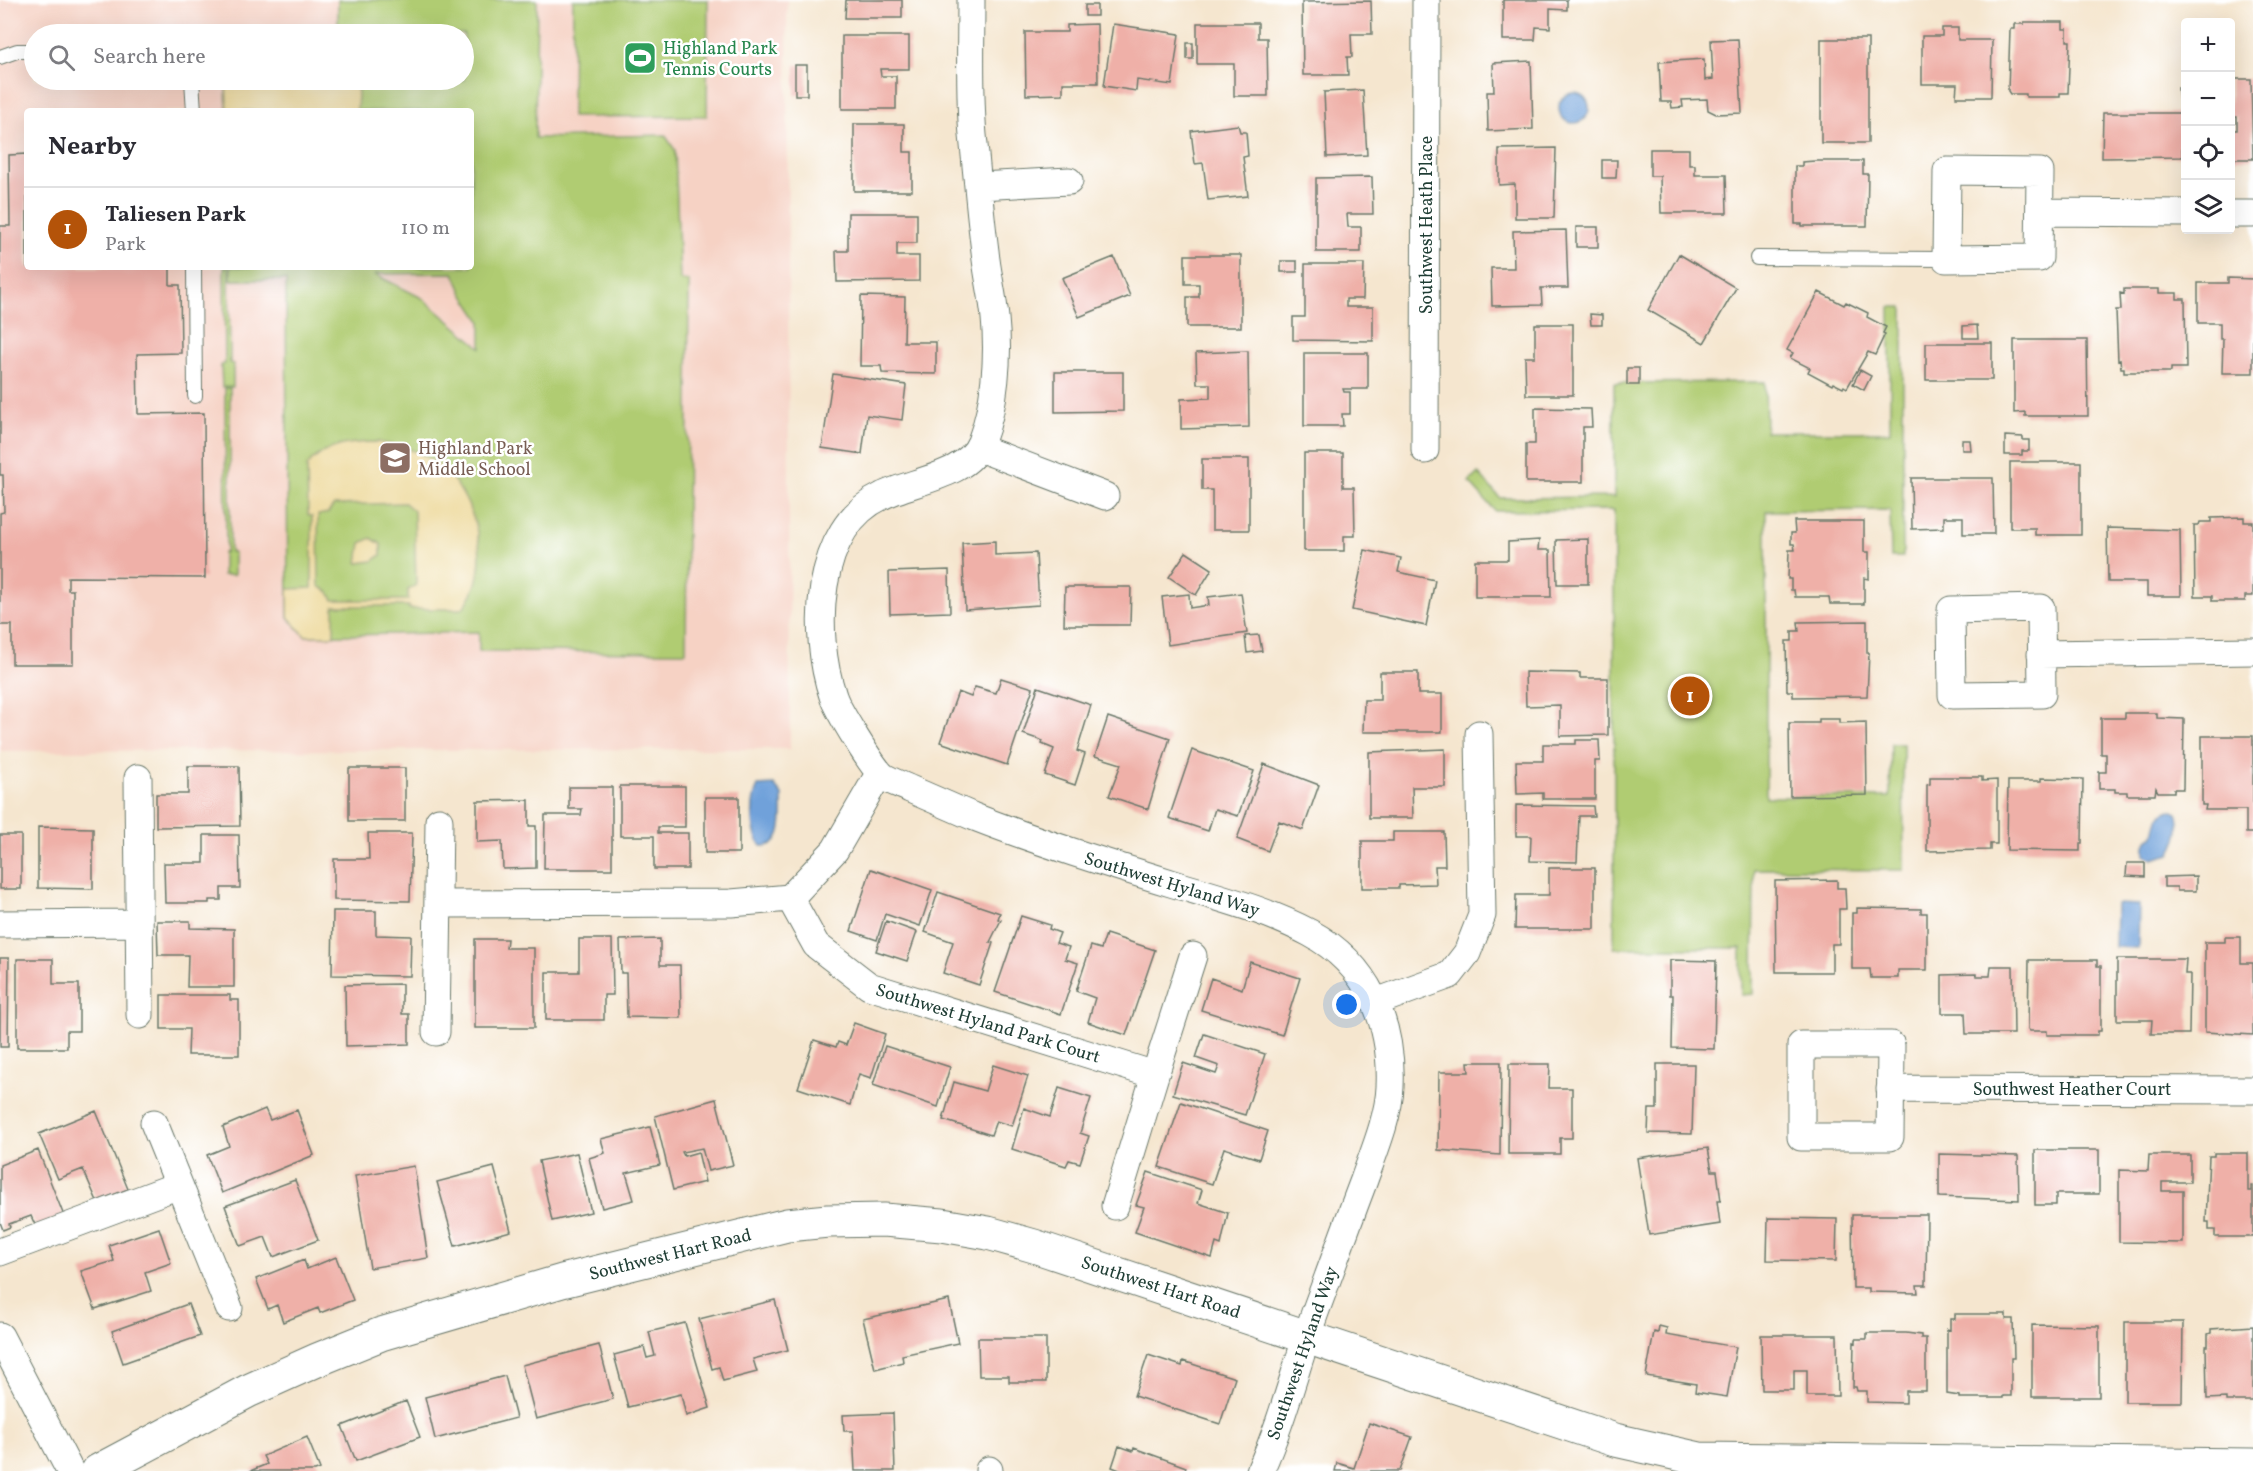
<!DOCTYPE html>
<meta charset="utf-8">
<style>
body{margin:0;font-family:Vollkorn,serif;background:#f7f7f7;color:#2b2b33}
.controls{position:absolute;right:18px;top:18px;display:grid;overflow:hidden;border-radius:6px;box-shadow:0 6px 24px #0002}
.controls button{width:54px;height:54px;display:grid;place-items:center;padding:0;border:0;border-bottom:2px solid #e1e1e2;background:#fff;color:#2b2b33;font:30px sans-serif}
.you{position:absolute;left:1347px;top:1005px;width:21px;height:21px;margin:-15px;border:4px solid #fff;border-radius:50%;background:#1a73e8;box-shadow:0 0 0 9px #1a73e833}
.badge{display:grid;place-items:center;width:39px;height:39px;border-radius:50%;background:#b45309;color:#fff;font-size:20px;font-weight:700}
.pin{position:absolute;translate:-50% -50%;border:3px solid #fff;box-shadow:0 2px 6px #0006}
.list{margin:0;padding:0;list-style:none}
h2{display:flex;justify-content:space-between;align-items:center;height:78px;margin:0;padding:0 24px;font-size:26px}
h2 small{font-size:20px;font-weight:400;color:#7c7c81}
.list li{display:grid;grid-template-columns:39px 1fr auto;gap:18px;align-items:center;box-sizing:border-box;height:84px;padding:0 24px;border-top:2px solid #e1e1e2}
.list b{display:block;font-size:22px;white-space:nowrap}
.list p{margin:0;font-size:20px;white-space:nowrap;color:#7c7c81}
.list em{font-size:20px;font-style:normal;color:#7c7c81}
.icon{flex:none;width:33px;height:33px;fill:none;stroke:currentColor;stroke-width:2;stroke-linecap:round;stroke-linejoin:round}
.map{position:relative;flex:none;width:2253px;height:1471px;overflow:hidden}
.search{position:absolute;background:#fff;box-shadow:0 6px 24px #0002;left:24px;top:24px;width:450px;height:66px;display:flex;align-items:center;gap:15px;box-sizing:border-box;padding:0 21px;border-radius:33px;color:#7c7c81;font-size:22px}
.panel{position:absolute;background:#fff;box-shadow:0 6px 24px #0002;left:24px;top:108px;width:450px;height:162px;border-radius:6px}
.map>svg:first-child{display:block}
.built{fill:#f6d2c4;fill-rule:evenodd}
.green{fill:#b0cc72;stroke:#688453;stroke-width:1.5;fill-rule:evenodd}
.sand{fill:#eeda9e;stroke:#868c69;stroke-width:1.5;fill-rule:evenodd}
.water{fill:#6fa1da;stroke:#476f87;stroke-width:1.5}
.building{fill:#efb0a8}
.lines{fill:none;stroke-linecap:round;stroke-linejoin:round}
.lane-casing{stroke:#6a786a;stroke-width:16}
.street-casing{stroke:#6a786a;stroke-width:29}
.secondary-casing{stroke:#6a786a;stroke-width:35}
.lane{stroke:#fff;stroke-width:14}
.street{stroke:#fff;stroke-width:27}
.secondary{stroke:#fff;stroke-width:33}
.labels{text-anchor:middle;stroke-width:5;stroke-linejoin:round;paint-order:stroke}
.leisure-label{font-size:18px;fill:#27864d;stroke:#fff;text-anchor:start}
.street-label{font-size:18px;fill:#1f3d34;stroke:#fff}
.education-label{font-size:18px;fill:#785e54;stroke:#fff;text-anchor:start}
</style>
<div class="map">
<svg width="2253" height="1471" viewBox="0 0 2253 1471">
<rect width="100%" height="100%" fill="#fff"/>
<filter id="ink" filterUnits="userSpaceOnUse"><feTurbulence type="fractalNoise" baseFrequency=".0167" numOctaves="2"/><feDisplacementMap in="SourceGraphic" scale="12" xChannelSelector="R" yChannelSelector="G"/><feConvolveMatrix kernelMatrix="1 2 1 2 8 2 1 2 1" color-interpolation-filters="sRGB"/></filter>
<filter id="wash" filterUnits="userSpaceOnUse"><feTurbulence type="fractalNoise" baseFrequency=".008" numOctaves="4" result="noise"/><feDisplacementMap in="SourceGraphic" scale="24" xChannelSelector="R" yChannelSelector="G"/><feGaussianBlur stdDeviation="1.35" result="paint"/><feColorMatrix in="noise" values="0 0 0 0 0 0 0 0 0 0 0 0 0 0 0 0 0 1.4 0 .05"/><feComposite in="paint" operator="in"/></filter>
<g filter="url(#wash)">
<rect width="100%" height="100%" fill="#f5e6cf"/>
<path class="built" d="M0,0H787L790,749L0,751ZM34,34H464V80H34ZM27,111H471V267H27Z"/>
<path class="green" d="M338,0H537L535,138L665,135L675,150L680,280L689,281L686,652L479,651V632L305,636L288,617L286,280H231V267H471V111H227L226,80H464V34H288H338ZM454,273L463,294L481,321V348L422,298L374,274Z
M573,0H708L707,116L572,117Z
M224,267H229L230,363L233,364V387H222L221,365L225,364Z
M1890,307H1903V557H1891L1890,510L1766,511V797H1890L1891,744H1903L1904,870L1754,869L1753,994L1741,995V948H1614V510L1495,511L1469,482L1478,473L1500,498L1614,497V383L1765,382L1766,432H1890Z
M225,388H230V552L234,553V575H223V553L226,552Z"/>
<path class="sand" d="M226,80H355L358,93L357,111H227Z
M378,442C399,446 420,450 438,464C476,495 497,569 462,609H409V606H334V636H305L288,617V589L312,588V516L308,515L307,466C325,444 352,442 378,442ZM405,503L414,511L416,585L408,590V600H333L329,592L319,586L318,515L328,513L334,505Z
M371,538L381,544V555L373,561L358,563L361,543Z"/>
<path class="water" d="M1559 108a15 15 0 1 1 30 0a15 15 0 1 1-30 0Z
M774,785L782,795C782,813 786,848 761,846C751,833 750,801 758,786Z
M2170,810L2177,813C2182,827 2178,841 2170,854L2153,859L2145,855C2144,845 2145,841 2154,836C2156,823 2157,816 2170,810Z
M2116,904L2139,905L2138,948L2115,947Z"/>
<g id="blocks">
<path class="building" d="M846,0H902V18H845Z
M1503,0H1567V10L1550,9V28L1536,27L1535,40H1503Z
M1371,1L1372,34H1351L1352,57H1347L1348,75H1303L1302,2Z
M1085,5H1097V16H1085Z
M2024,22H2063V29H2067V41H2070L2068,93H2060V97H2026V94H2010L2008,91L2010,29H2014V24H2024Z
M1197,23H1258V38H1267L1268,96H1234V64H1197Z
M1097,24L1098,83H1063V94L1026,95L1025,32H1067V25Z
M1113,24L1179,34L1172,85L1137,80L1136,91L1104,86Z
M1942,28H1958V40H1992L1991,97H1956L1957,84H1922V36H1942Z
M842,36H909V69H880L881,76H896V109H842Z
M1738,39L1742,113L1716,114L1708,110L1707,99L1682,100L1683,107L1672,108L1671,102H1661L1659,62L1704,59L1705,80L1713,79L1711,40Z
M1821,39H1868V143H1821Z
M1187,43H1193V59H1187Z
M1531,61L1533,129L1488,131L1487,92H1494L1493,63Z
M795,65H807V95H795Z
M2230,79H2251L2253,159H2230V130H2237V117H2230Z
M2186,87V103H2179L2178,88Z
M1363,90L1367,155L1327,157L1324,92Z
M2103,113H2182V157L2102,158Z
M854,124H904V152H912V191H854Z
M1238,125L1240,132H1246L1248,156L1243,157L1248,196L1208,200L1203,163L1195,164L1191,131Z
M1556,148L1554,218H1515V184L1499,185V149Z
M1650,149H1689V165H1695V175H1726L1727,213H1661L1660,176H1650Z
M27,154V267H170V285H180L181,353L137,354L138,414L204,413L205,578L68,577V590H73V664H12V625H0V513L4,512L3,475H0V226H10L9,155Z
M1602,160H1617L1616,178H1602Z
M1815,161H1863V174H1868L1867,226H1802V224H1795V166H1802V162Z
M1372,177L1373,214H1347L1348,227H1361V252H1316V178Z
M848,213H917V243H897V256H919V281L837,282L836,251H848Z
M1576,227H1598V247H1576Z
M1566,230L1568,288H1541L1542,305L1492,306L1491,268H1514L1513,231Z
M1679,254L1736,288L1704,343L1648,310Z
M1185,255H1241V327H1187V297H1199V284H1185Z
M1114,257L1130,296L1079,317L1062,278Z
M1281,261H1297V272H1281Z
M1305,264H1364L1363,299H1346V307H1373V341L1293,340V317H1305Z
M2228,278L2253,279V373H2222L2223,339H2220V323H2198V283H2228Z
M2124,289H2159V293H2177V299H2185L2186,368H2171V372H2124V368H2121L2120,360L2118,361L2116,310H2121L2120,293L2124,294Z
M1819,292L1844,305L1846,302L1868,313L1867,317L1886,327L1883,333L1885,334L1875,355L1868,352L1847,388L1844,386L1843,388L1833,383L1832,385L1808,372L1810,368L1790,358L1793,353L1787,350Z
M861,296L905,297L904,342H936V374L882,373L881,366H860Z
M1590,314L1602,315V325H1591Z
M1535,324H1573V395H1526L1525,357H1535Z
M1977,325L1978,338H1963V326Z
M2014,340H2087L2088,416H2025V412L2014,413Z
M1926,343H1992V380H1926Z
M1248,351L1249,427L1181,429V399L1210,398V384H1197L1196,353Z
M1304,353H1368V389H1343L1344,392H1350V414H1342L1343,426H1304Z
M1627,368H1639V385H1627Z
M1860,370L1871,376L1864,390L1853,384Z
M1055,372H1123V411L1055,412Z
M833,374L906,385L902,420L867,415L862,454L822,448Z
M1535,408L1591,409L1592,427H1583V482H1526V444H1535Z
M2005,436L2023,437V440H2029V451H2022V455H2005Z
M1962,440H1970L1971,450H1962Z
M1304,453H1343V487H1354L1355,536H1344V551H1304Z
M1202,459H1249V530H1212V490H1202Z
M2010,462H2081V535H2035V528H2010Z
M1911,478H1993L1994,534H1963V517H1944V528L1912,529Z
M2244,517V522H2253V596H2245V601H2212V596H2195L2194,525H2199L2200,522H2211V518Z
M1794,521H1864V552H1869V579L1864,578V604H1830L1829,597H1795L1794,590H1791V579H1788L1789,550H1795L1794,544H1791V533H1795Z
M2107,528L2180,530L2181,596H2147V582H2108Z
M1588,539V584H1557L1556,540Z
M1539,540L1538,550H1550L1551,597H1475V560H1508V542Z
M995,541V555L1036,553L1039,605L965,610L962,543Z
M1365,550L1401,558L1398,572L1435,580L1426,626L1352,610Z
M1186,552L1212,569L1196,595L1169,577Z
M949,570L950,612L890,614L889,572Z
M1065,587H1131L1130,625H1064Z
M1241,593L1247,633L1168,645L1162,597L1189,594L1190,608L1209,605L1208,597Z
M1867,621V653H1869L1867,696L1793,697V691H1787L1786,641H1792V631H1799L1798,622Z
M1259,635L1262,651L1247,653L1245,636Z
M1380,672H1418V694H1442V732H1363L1364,700H1380Z
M1525,672L1580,673V678H1608V735L1560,736V705L1526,706Z
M1001,678L1033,688L1007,765L940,742L958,692L971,697L975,687L996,693Z
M1038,687L1091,705L1077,751L1085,754L1075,785L1045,775L1054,749L1042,744L1043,741L1023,734Z
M2125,713H2157V718L2184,719L2183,789H2174V792H2158L2156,788L2155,795H2127V792H2115V789H2099V772H2106V754H2101V718H2125Z
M1108,717L1170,738L1148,809L1109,796L1121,764L1095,756Z
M1819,719H1839V723L1866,722L1867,795L1790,796L1789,723H1819Z
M2202,736H2253V833H2246V810H2205L2206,805H2202Z
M1576,740H1599L1600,761H1595V799H1543V793L1517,794L1516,761H1543V744H1576Z
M1445,749V787H1412L1413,818H1369V752Z
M1192,750L1254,771L1238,816L1215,809L1208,831L1169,818Z
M1264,764L1319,785L1303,830L1279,821L1268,851L1237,839Z
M188,766H239L240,826L156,827V794H188Z
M349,768H405V821H349Z
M1930,777H1982V781L1997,780V844H1990V850L1927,851V785L1930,784Z
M2041,778L2083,779L2082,843H2080V851L2007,850L2008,781H2041Z
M620,786H685V827H658V833H688V869H654V836H620Z
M569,787H612V869H544L545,815H581L582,809H569Z
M705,797H739V853H705Z
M529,800V826H536V868L503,869L502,841L477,842V801Z
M1516,805L1593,806L1594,816H1579L1577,862L1530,861L1531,836H1516Z
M38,827L93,828V889L38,888Z
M1393,832H1444L1445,866H1435L1436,884L1399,885V888H1362V841H1393Z
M368,833H412L410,901L334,900V859H369Z
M0,835H21V889H0Z
M204,835H239L240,888H221V900H209V903H165L164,863H204Z
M2127,863H2145V877L2126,876Z
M1549,868H1595V929H1515L1516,895H1549Z
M871,869L932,890L920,926L885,914L877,940L851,931Z
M2196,876V891H2177V887H2164V877Z
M1837,880V888H1845L1846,909H1839V944H1832V972H1776L1775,881Z
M938,892L1000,913L998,919L1001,920L990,942L993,943L979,985L943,973L953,942L925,932Z
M1857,908L1921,909V913H1927V970H1898V978H1871L1870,969H1852V913H1857Z
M333,911H376V935L411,936L410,976L332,975Z
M1021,916L1050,925L1049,929L1060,933L1056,943L1069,947L1065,959L1078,963L1061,1014L995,992Z
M157,921H190V928L234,929V987H187L188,955H158Z
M886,921L917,932L907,961L876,951Z
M1106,934L1155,950L1126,1035L1088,1022L1095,998L1076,991L1091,946L1101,949Z
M2225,937H2241V963H2253V1035L2205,1032V942H2225Z
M475,939H507L506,948H534V1028H475Z
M579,939H612L613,995H604V1020H546V972H579Z
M660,939V965H680L681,1018L627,1017L626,973H621L620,940Z
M0,958H9L8,1047H0Z
M17,959H53V984H79V1031H67V1048H17Z
M2117,959H2186L2185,974H2190L2189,1034H2151L2152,1020H2117Z
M1670,960L1716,961L1714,1049L1672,1048L1673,995H1670Z
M2029,960H2097V966H2101V1031H2098V1035H2047V1031H2030L2028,1029Z
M1250,962L1300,978L1282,1035L1201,1010L1211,978L1242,989Z
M1991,966H2013L2014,1034H1966L1965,1013H1942V975L1976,974V976H1990Z
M402,984V1014H409V1044L346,1046L345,985Z
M161,995H230V1000H239V1055H188L189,1029H161Z
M854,1023L885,1034L871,1078L859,1074L850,1105L798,1088L814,1040L836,1047L838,1042L846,1045Z
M1204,1034L1265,1054L1245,1115L1173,1094L1183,1063L1216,1074L1219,1066L1196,1058Z
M885,1046L950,1067L938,1107L873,1085Z
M1468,1062H1501L1500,1155L1438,1150L1439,1072H1469Z
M1509,1064H1550L1549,1088H1572V1138H1560V1154H1508Z
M1657,1064H1694L1692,1134L1648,1133L1649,1109H1657Z
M993,1065L1028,1076L1012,1126L996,1121L991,1135L943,1120L954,1082L985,1091Z
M1059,1088L1091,1098L1080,1133L1089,1136L1080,1163L1069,1160L1066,1166L1012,1149L1024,1108L1050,1117Z
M716,1099L733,1165L708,1171L702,1148L682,1152L684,1156L698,1152L705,1182L673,1190L655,1116Z
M1181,1102L1268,1131L1259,1159L1224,1148L1212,1184L1159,1167Z
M265,1109L270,1120L297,1110L314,1155L222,1193L207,1155L229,1146L223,1127Z
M96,1111L128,1189L97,1201L83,1169L58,1179L39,1134Z
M650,1127L660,1165L626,1173L634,1200L602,1208L589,1158L605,1153L601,1139Z
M1708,1148L1712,1171H1717L1721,1201H1717L1720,1224L1649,1235L1637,1158Z
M38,1150L64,1216L36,1227L31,1216L9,1224L10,1227L3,1230L0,1222V1165Z
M2035,1150H2099V1194H2056V1205H2035Z
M577,1153L591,1212L552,1221L539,1161Z
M2214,1153H2248V1191H2251V1186H2253V1237H2215V1230H2209V1222H2206L2209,1156H2214Z
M1939,1154L2018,1156L2019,1200L1939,1197Z
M2149,1155H2190V1182H2162V1191H2183V1243L2119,1242V1170L2148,1171Z
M414,1166L428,1258L370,1268L355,1176Z
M494,1167L511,1231L455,1246L437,1182Z
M1148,1172L1202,1190L1198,1203L1228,1213L1221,1245L1216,1243L1212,1258L1135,1232L1144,1207L1136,1205Z
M295,1180L318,1240L273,1257L265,1237L240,1246L225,1206Z
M1852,1215H1927L1926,1285H1917L1918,1293L1869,1292V1288H1853Z
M1768,1218L1837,1219L1836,1261L1767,1260Z
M159,1228L171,1263L145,1272L151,1291L95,1309L81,1271L114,1261L109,1245Z
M336,1257L353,1300L320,1313L318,1308L283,1322L277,1305L268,1309L256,1279L304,1260L307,1269Z
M775,1300L788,1350L753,1359L757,1372L723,1381L719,1367L712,1369L699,1319Z
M949,1300L958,1343L902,1355L903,1362L875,1369L863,1319Z
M188,1304L200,1336L123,1363L112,1331Z
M1955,1314H2006V1319H2013L2014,1358H2011V1396H2003V1398H1959V1396L1947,1394V1329L1950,1330V1319H1955Z
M2125,1322H2183L2182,1402H2125Z
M685,1323L710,1408L686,1416L681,1394L628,1407L614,1355L644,1347L647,1358L655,1356L649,1332Z
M2032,1325L2099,1326V1397H2032Z
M1659,1326L1667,1328L1666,1335L1736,1347L1727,1397L1695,1392L1696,1384L1646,1376L1654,1332L1658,1333Z
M2253,1326V1401H2226V1398L2207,1399L2206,1346H2208V1334L2211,1333V1329Z
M1867,1333H1906L1921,1335V1338H1926V1391H1906V1403L1867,1402V1391H1857L1856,1387H1853L1854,1342L1856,1343V1339H1867Z
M1761,1335H1837L1838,1396H1807V1370H1794V1390H1762Z
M978,1338H1046V1382H1009V1376H979Z
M599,1345L613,1399L536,1419L522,1365Z
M1148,1355L1182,1366L1183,1361L1235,1378L1220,1424L1134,1396Z
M505,1376L516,1418L435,1439L425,1397Z
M406,1401L420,1437L356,1461L342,1426Z
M893,1413L895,1471H855L853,1431H844L843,1415Z
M1369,1423L1412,1437L1400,1471H1335L1337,1463L1354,1468Z
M307,1437L320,1469L315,1471H250L267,1464L263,1456Z
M1119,1446L1133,1451L1134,1448L1186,1467L1185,1471H1122L1112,1467Z"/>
</g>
</g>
<g filter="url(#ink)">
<use href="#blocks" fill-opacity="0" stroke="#6a786a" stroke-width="1.5"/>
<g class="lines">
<g class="lane-casing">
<path id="lane" d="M0,57L17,51H34
M192,80L194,111
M1757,258L1946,259
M194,267L195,396"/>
</g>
<g class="street-casing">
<path id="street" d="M971,0C971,45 969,91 973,135C977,174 980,213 985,251C987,273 993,295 995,318C999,357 995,405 981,442C968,476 911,481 882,496C814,528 812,634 833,696C837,709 874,770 884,777C892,782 902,785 910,789C931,798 951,807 972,816C1038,842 1106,863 1174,884C1220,898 1267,910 1310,933C1368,964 1393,1023 1390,1087C1389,1116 1374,1152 1364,1180C1348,1222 1333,1264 1317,1307C1297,1361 1284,1418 1260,1471
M1947,171L2040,172L2039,258L1946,259Z
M979,186L1069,181
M2040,212L2186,213
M2230,214H2253
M979,448L1105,496
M1425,450L1426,0
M2041,608L2042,694L1952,695L1951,610Z
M2041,654L2253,651
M138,778L140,1015
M790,898L816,945L869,986L1155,1075L1115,1206
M438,904L731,903L790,898L835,850L879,774
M0,924L138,923
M1376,1002L1450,975L1467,953L1482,915L1479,734
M436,1032L439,821
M1801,1045H1891L1890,1137H1801Z
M1155,1075L1193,956
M1890,1089L2253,1090
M154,1123L229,1308
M0,1252L179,1185
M0,1336L70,1471
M989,1471V1470"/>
</g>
<g class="secondary-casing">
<path id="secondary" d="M98,1471L248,1391L317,1360L381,1334L562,1281L787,1225L828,1221L884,1220L942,1225L988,1233L1034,1246L1615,1440L1700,1459L2253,1465"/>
</g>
<use href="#lane" class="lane"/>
<use href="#street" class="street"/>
<use href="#secondary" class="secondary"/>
</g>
</g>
<defs>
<g id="stadium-square" transform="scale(1.725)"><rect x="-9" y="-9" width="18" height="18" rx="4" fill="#2e9e5b" stroke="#fff"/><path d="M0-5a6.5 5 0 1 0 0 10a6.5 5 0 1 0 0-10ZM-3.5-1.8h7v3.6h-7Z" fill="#fff"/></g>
<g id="school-square" transform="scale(1.725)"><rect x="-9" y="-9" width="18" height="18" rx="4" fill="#8d6e63" stroke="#fff"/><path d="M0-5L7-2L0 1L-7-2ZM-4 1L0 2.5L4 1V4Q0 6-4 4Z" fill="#fff"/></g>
</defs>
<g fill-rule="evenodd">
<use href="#stadium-square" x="640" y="58"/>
<use href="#school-square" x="395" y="458"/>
</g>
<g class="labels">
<g class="leisure-label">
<text x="663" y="54">Highland Park<tspan x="663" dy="21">Tennis Courts</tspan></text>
</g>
<g class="street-label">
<text transform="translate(1426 225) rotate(-90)" y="6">Southwest Heath Place</text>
<text transform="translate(1172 884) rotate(17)" y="6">Southwest Hyland Way</text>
<text transform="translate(988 1023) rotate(17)" y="6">Southwest Hyland Park Court</text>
<text x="2072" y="1095">Southwest Heather Court</text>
<text transform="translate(670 1254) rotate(-14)" y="6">Southwest Hart Road</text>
<text transform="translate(1161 1287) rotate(18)" y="6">Southwest Hart Road</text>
<text transform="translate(1302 1353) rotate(-71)" y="6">Southwest Hyland Way</text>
</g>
<g class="education-label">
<text x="418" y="454">Highland Park<tspan x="418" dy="21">Middle School</tspan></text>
</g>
</g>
</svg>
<div class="controls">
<button>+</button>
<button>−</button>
<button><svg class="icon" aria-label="locate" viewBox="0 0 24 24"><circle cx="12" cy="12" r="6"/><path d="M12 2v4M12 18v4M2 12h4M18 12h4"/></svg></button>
<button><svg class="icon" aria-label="layers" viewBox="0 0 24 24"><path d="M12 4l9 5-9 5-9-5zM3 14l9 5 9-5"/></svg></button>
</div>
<div class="you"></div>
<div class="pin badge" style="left:1690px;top:696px">1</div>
<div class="search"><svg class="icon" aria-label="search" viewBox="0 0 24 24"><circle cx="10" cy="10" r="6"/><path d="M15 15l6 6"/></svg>Search here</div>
<section class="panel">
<h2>Nearby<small></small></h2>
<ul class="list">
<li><span class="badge">1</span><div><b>Taliesen Park</b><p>Park</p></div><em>110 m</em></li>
</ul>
</section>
</div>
